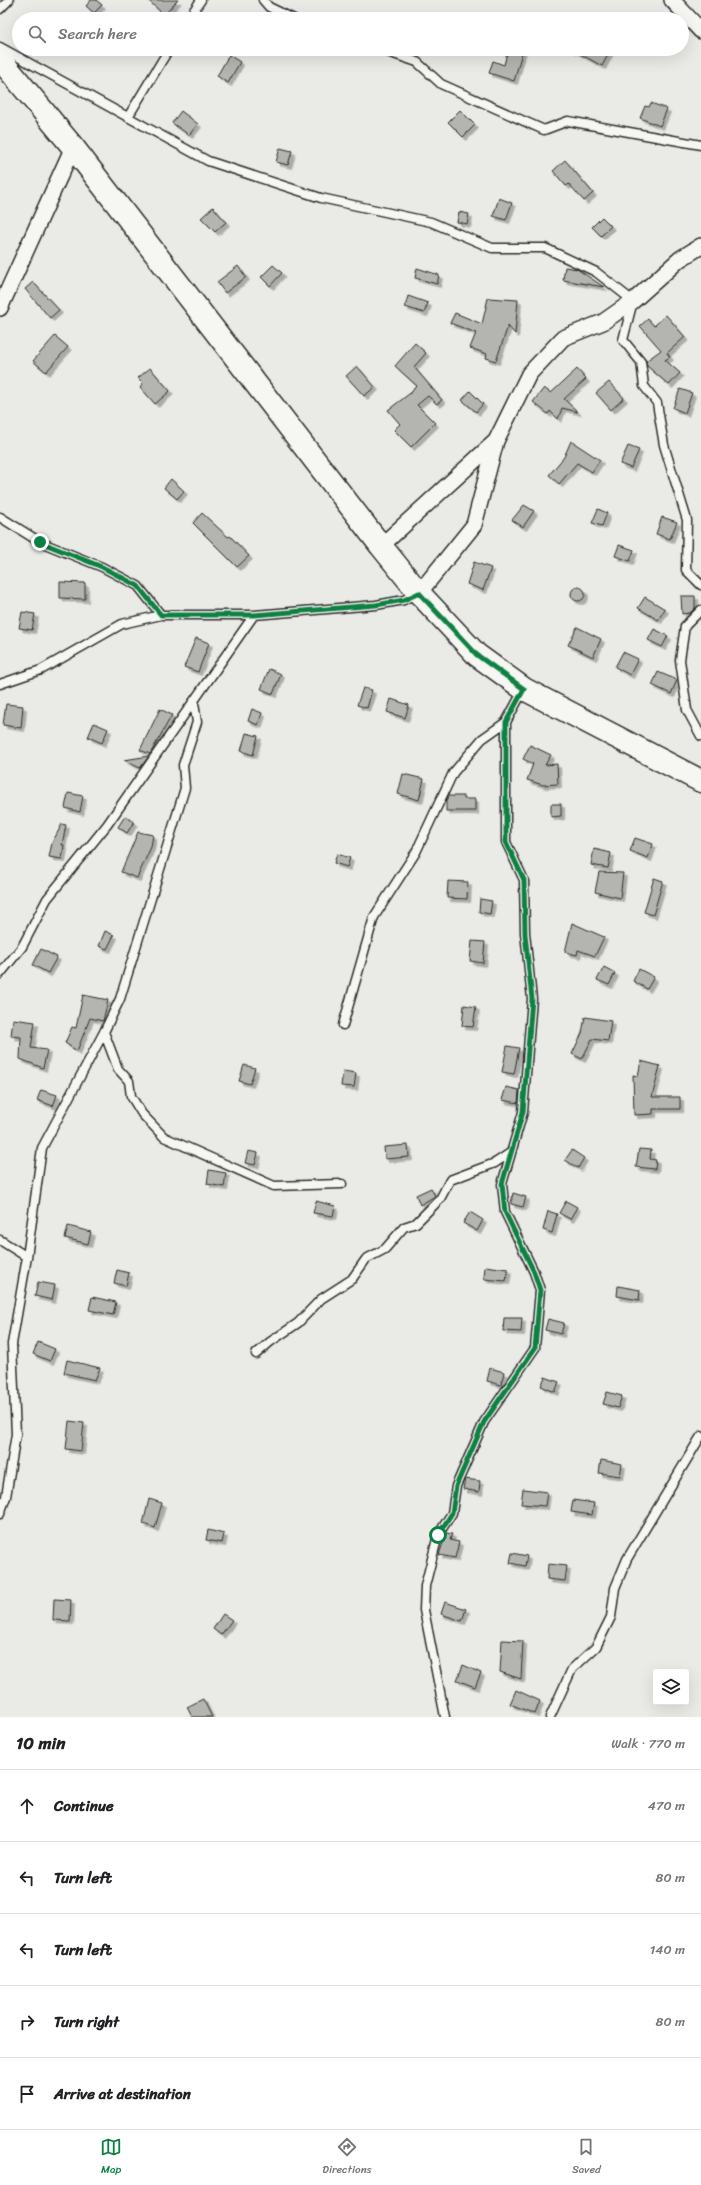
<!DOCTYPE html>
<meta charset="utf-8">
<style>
body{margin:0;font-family:Sriracha,sans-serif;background:#f6f6f6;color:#202124}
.controls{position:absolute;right:12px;bottom:12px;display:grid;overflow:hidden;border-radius:4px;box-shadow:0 4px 16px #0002}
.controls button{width:36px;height:36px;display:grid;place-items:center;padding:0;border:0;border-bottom:1px solid #e0e0e0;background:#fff;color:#202124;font:20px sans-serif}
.stop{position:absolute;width:12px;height:12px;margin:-9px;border:3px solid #0b8043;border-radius:50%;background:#fff}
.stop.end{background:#0b8043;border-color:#fff;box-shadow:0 1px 4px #0008}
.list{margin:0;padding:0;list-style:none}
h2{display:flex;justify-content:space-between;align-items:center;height:52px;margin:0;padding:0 16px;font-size:17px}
h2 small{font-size:13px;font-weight:400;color:#757577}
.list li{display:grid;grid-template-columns:26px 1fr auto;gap:12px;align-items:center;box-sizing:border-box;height:72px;padding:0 16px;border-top:1px solid #e0e0e0}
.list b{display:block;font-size:15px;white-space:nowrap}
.list em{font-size:13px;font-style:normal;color:#757577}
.icon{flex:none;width:22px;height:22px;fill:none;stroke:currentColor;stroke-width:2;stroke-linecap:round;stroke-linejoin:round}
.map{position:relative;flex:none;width:701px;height:1717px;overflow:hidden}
.search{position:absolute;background:#fff;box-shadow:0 4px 16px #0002;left:12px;right:12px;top:12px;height:44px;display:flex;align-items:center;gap:10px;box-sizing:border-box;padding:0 14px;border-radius:22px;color:#757577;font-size:15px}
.sheet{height:412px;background:#fff}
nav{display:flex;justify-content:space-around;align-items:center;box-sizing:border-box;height:56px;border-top:1px solid #e0e0e0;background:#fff;font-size:11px;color:#757577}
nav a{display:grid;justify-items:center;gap:2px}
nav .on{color:#0b8043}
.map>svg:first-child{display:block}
.building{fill:#b4b4b1;stroke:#2b2b2b;filter:url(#shadow)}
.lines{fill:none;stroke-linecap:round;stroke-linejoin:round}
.service-casing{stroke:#2b2b2b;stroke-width:11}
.minor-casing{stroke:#2b2b2b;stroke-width:18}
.primary-casing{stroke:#2b2b2b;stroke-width:25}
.service{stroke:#f6f6f2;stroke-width:8}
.minor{stroke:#f6f6f2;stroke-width:15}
.primary{stroke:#f6f6f2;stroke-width:22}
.route{stroke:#0b8043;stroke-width:5}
</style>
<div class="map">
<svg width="701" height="1717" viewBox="0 0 701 1717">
<defs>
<filter id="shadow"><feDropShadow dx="3.5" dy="3.5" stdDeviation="0" flood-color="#0004"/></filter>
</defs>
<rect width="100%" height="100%" fill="#eaeae6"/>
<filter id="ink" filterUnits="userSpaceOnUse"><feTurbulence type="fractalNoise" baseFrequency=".025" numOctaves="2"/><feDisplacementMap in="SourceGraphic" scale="8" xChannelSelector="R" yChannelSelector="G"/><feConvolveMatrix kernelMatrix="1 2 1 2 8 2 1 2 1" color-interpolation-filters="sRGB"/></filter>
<g filter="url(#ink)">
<path class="building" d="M91,0H96L102,5L94,13L86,6Z
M148,0H178L164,15Z
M508,49H523L514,81L489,73L493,61L504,65Z
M571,49H611L602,66Z
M229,55L240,62L228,83L217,76Z
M651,103L667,109L660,126L640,118L645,106L649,107Z
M460,110L475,125L463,137L448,122Z
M181,111L198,124L189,135L172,123Z
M280,148L292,151L288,165L276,162Z
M565,160L593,193L584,201L569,184L566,186L553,171Z
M499,198L512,203L506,220L493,216Z
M213,207L226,222L215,232L201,218Z
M459,212L469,214L467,224L457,222Z
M602,217L611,226L601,236L592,227Z
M273,265L282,273L270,286L261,277Z
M238,266L246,277L225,293L217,282Z
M565,267L577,269L604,287L563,280Z
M417,268L439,275L437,284L415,278Z
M33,282L59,310L50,318L25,289Z
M408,296L428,303L424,313L405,307Z
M488,298L518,300L515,334L508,326L496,361L486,358L487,354L470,348L476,333L450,323L455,313L482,324Z
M666,315L685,337L667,353L670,357L665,360L680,373L669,385L647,366L646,361L661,350L640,326L648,319L654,326Z
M55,336L68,347L46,372L33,361Z
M415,343L426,353L414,367L442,400L437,404L428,396L417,405L435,423L411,447L394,430L400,424L388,410L413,391L412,390L417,386L395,366Z
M357,366L375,387L364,396L346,376Z
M150,368L170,391L155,404L140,387L143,383L138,378Z
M577,369L586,379L564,399L578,412L562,408L558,419L550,411L548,414L533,402L544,388L551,393Z
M609,382L624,398L611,410L596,393Z
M680,389L692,393L685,413L673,408Z
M470,391L483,404L476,412L462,400Z
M571,441L600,460L592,472L577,463L559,484L549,475L564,457Z
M628,446L639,450L631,468L620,464Z
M171,479L184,491L177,499L164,488Z
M524,505L534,511L523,527L512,520Z
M598,509L607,513L602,526L592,523Z
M202,513L228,537L230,536L249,556L237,567L193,523Z
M662,517L677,522L670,539L656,534Z
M619,545L634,550L630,561L615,556Z
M474,562L491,568L483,590L467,584Z
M60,582L85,583V599L60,598Z
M571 594a7 7 0 1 1 14 0a7 7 0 1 1-14 0Z
M681,596H695V608L690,613L682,614Z
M645,597L665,609L658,620L638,608Z
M22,612L35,614L32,630L19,628Z
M577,627L601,639L593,657L568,645Z
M654,629L668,636L662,647L648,640Z
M196,638L209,643L198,672L184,667Z
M623,652L638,659L630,675L615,667Z
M269,669L281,674L273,694L261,689Z
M658,672L677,680L671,694L652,685Z
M363,688L372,690L367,708L357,705Z
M391,699L409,705L405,718L387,712Z
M6,704L23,706L21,728L3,725Z
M160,709L172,715L150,754L140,750Z
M252,709L262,713L258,725L248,721Z
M94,723L108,729L102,743L88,737Z
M246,733L258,736L253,755L241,751Z
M530,745L551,755L545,765L557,764L558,784L543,785L527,780L533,764L523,759Z
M149,756L140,768L124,760Z
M403,774L424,779L419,800L398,794Z
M68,793L83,796L80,812L65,808Z
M448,796H464V799H475V811H446V801Z
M551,804H561V816L551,817Z
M125,816L134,822L127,833L118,827Z
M62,824L66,825L62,845H64L62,859L49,857L52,843Z
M138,832L153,835L151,847L137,878L121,872Z
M635,838L653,844L648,858L630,851Z
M594,849L611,853L608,868L591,865Z
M337,854L350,858L347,867L334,863Z
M599,872L623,873L620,898L595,892Z
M654,878L663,881L653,915L644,912Z
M448,881L468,882L467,899L447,898Z
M480,899L492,901L490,914L479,912Z
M572,923L604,937L595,956L578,950L577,955L565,952Z
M105,931L114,935L107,949L99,946Z
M472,941L485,942L483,963L470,961Z
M41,949L57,957L48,973L33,965Z
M604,967L615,973L609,985L597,980Z
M639,969L654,977L647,989L633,981Z
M83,995L108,1000L103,1021L90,1018L77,1051L65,1043L72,1027L76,1028Z
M464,1005L476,1007L473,1027L462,1026Z
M585,1017L611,1021L608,1041L592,1039L582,1059L572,1054L582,1033Z
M13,1019L35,1022L31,1048L47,1050L43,1068L20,1059L21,1037L11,1036Z
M507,1046L519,1048L514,1074L502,1072Z
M641,1061L660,1066L652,1097H680V1109H653V1114L634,1115L633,1075L638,1076Z
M244,1065L255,1068L250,1084L239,1081Z
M343,1071L356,1073L354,1087L341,1086Z
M506,1087L519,1090L518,1103L502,1100Z
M41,1090L57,1095L53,1106L37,1100Z
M408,1145L409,1157L385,1159L384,1147Z
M639,1149L651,1150L650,1159L656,1160L655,1169L636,1167Z
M572,1150L584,1158L578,1168L565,1160Z
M248,1151L258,1153L255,1165L245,1163Z
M209,1170L226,1173L224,1187L207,1184Z
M431,1188L435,1196L420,1205L416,1195Z
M513,1193L526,1197L523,1207L511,1204Z
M316,1201L335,1206L333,1216L313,1213Z
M566,1201L577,1207L570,1219L559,1213Z
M548,1211L557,1214L552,1233L543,1230Z
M470,1212L483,1220L477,1231L463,1223Z
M68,1226L91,1232L88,1244L65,1238Z
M485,1266L508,1269L506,1281L484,1279Z
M117,1270L129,1273L126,1286L114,1283Z
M38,1282L55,1285L52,1300L35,1296Z
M618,1286L640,1290L639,1300L617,1296Z
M92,1297L116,1302L113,1315L89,1310Z
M504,1318H522L521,1332L503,1331Z
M548,1319L564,1323L561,1334L545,1330Z
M38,1342L55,1349L50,1361L33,1354Z
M67,1360L100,1368L95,1380L64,1373Z
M490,1368L504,1372L501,1385L487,1381Z
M545,1377L559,1382L555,1392L541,1386Z
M607,1392L622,1396L618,1408L603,1404Z
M69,1421L84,1423L81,1451L66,1449Z
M601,1460L622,1464L620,1476L599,1473Z
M465,1479L480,1481L479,1492L463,1489Z
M523,1489L547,1492L545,1506L521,1504Z
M149,1499L162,1503L155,1528L143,1524Z
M573,1500L594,1503L592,1515L571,1512Z
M208,1530L224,1534L222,1543L206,1540Z
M446,1533L452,1534L450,1540L459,1542L455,1558L439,1555Z
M512,1553L527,1556L525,1566L510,1563Z
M548,1564L567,1566L565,1581L547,1579Z
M54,1599L71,1600L70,1621L53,1620Z
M445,1602L466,1609L462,1621L441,1614Z
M223,1614L232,1620L221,1635L213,1629Z
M502,1640L523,1641L521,1679L500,1672Z
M463,1665L481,1673L475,1687L457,1680Z
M516,1690L540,1701L535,1714L510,1704Z
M203,1699L212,1717H192L187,1707Z"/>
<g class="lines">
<g class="service-casing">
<path id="service" d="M263,0L269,7L294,19
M0,9L9,0
M188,19L201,0
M0,47L208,161L321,198L431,222L492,248H545L596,272L633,301L623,340L641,362L644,386L657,403L664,445L687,520L686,570L701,585
M379,49L417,62L441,84L544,130L568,121L701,145
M128,117L169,49
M0,517L40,542L102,567L138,586L161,615
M701,610L685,626L680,660L687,710L701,736
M0,684L41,670L122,624L161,615H254L376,605L404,600L417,593
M0,974L22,947L47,899L107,825L254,615
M343,1025L374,917L416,852L453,773L482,739L506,722
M104,1032L118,1069L129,1081L131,1096L142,1114L164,1137L274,1186L342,1184
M0,1240L27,1257
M256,1354L270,1342L298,1323L321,1299L352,1279L366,1259L385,1249L404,1227L416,1223L440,1199L450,1180L495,1163L510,1153
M0,1514L6,1497L16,1434L12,1344L27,1257L42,1148L104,1032L120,999L185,788L183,765L197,722L194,703
M445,1717L424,1610L425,1586L438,1535L452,1513L456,1486L484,1422L535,1348L540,1290L534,1272L505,1212L502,1184L523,1112L532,999L525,933L524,880L506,842V722L524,689
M550,1717L572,1669L596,1647L611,1617L615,1588L627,1559L701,1436"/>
</g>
<g class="minor-casing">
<path id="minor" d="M672,0L701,31
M0,308L73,147
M381,546L496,441
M419,593L474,525L496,441L529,374L563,338L603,322L633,301L680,259L701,246"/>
</g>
<g class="primary-casing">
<path id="primary" d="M0,59L73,147L381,546L419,593L477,655L524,689L701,781"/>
</g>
<use href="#service" class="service"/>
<use href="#minor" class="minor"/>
<use href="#primary" class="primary"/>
</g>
</g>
<g class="lines" filter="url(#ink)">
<path class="route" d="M40,542L102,567L138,586L161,615H254L376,605L404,600L419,593L477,655L524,689L506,722V842L524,880L525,934L532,999L523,1112L502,1184L505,1212L534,1272L540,1290L535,1348L484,1422L456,1486L452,1513L438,1535"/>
</g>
</svg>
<div class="controls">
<button><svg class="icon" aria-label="layers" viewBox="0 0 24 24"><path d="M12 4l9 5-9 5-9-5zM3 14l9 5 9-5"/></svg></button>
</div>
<div class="stop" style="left:438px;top:1535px"></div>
<div class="stop end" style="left:40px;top:542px"></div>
<div class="search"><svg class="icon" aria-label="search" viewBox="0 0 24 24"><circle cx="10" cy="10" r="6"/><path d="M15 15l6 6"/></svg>Search here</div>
</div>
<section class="sheet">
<h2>10 min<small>Walk · 770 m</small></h2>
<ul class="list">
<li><svg class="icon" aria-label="ahead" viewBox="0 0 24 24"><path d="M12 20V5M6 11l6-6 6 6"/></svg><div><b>Continue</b></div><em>470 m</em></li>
<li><svg class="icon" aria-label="left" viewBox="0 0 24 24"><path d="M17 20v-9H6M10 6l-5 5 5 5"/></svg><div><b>Turn left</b></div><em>80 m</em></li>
<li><svg class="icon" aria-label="left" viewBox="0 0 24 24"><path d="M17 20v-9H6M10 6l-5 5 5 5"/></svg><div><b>Turn left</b></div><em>140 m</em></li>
<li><svg class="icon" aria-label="right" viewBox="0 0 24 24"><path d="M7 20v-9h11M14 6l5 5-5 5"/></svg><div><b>Turn right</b></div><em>80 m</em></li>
<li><svg class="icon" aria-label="arrive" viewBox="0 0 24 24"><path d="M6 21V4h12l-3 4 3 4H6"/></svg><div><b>Arrive at destination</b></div></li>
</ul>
</section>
<nav>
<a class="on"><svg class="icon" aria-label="map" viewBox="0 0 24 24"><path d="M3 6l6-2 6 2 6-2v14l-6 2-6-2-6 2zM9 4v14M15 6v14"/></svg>Map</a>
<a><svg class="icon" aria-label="directions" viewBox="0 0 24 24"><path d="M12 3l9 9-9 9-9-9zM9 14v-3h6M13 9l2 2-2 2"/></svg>Directions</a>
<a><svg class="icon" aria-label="saved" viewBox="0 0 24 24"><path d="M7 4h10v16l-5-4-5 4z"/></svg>Saved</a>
</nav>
